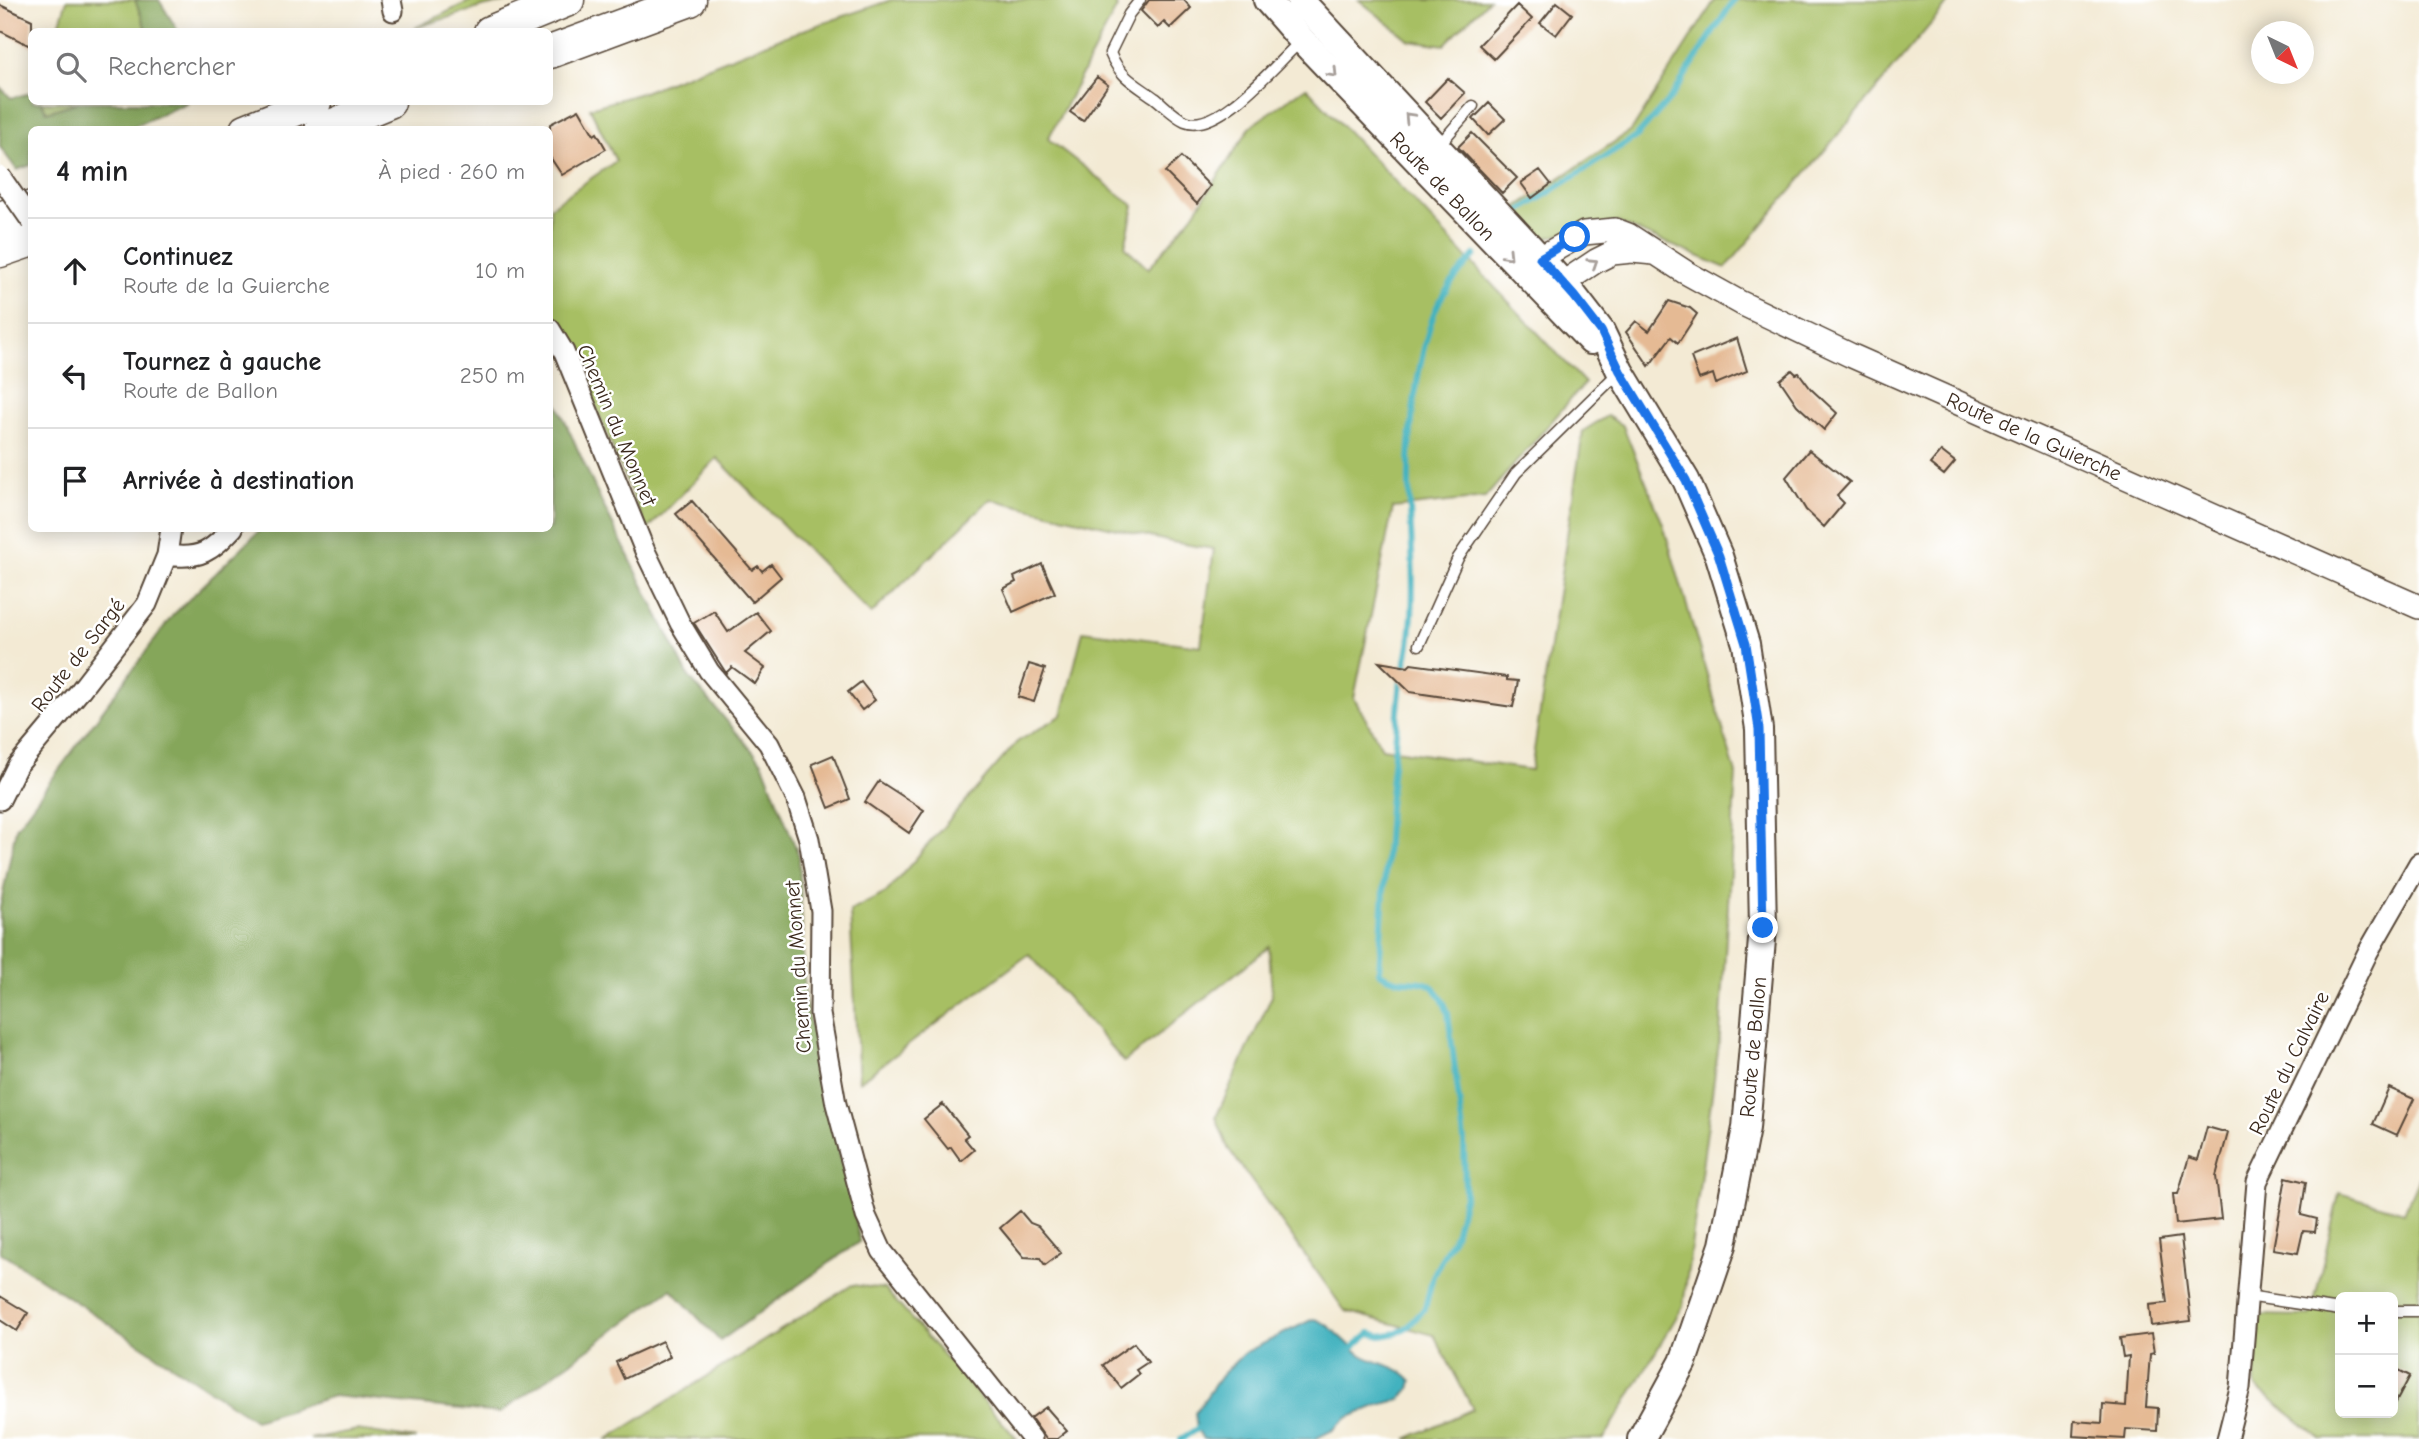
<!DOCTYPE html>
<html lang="fr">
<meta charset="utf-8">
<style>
body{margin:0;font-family:"Comic Neue",sans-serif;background:#f2f2f2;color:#202124}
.controls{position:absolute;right:21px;bottom:21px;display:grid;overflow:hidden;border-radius:10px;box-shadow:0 4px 18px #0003}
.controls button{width:63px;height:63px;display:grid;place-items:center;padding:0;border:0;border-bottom:2px solid #e0e0e0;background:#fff;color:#202124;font:35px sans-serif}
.compass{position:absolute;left:2251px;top:21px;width:63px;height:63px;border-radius:50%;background:#fff;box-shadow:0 4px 18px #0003;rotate:137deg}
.stop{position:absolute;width:21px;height:21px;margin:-16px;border:5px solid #1a73e8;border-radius:50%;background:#fff}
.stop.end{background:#1a73e8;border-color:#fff;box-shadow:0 2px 7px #0008}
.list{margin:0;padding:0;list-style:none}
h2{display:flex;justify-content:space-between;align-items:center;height:91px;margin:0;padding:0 28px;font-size:30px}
h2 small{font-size:23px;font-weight:400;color:#757577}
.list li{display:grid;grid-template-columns:46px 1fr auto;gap:21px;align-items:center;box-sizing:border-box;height:105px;padding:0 28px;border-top:2px solid #e0e0e0}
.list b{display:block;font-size:26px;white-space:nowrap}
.list p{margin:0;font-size:23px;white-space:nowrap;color:#757577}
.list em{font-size:23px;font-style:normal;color:#757577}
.icon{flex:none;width:38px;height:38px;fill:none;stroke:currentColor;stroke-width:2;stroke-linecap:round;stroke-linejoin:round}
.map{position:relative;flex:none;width:2419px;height:1439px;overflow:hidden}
.search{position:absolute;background:#fff;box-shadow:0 4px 18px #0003;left:28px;top:28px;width:525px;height:77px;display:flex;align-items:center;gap:18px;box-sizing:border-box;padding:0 24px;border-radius:10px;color:#757577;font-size:26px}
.panel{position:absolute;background:#fff;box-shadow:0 4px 18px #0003;left:28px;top:126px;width:525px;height:406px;border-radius:10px}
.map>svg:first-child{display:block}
.green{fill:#a7bf64;stroke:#717441;stroke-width:2;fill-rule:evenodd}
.forest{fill:#85a65a;stroke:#60683c;stroke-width:2}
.water{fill:#43b2bf;stroke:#3f6e6e;stroke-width:2}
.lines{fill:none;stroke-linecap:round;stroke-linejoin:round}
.stream{stroke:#43b2bf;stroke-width:6}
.building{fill:#e5ba94}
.service-casing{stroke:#574739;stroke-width:13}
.minor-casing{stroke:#574739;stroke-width:23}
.tertiary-casing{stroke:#574739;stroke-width:26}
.secondary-casing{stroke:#574739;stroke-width:30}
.trunk-casing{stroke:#574739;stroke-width:35}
.service{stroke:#fff;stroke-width:10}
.minor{stroke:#fff;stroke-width:19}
.tertiary{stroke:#fff;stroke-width:23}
.secondary{stroke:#fff;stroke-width:26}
.trunk{stroke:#fff;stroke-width:32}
.minor-bridge-casing{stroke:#574739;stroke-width:23;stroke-linecap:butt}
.minor-bridge{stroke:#fff;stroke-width:19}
.oneway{stroke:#a79f9a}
.route{stroke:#1a73e8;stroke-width:9}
.labels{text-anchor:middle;stroke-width:5;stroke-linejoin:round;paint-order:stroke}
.street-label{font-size:21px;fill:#3b2a1e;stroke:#fff}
</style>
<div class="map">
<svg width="2419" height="1439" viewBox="0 0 2419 1439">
<rect width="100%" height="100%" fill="#fff"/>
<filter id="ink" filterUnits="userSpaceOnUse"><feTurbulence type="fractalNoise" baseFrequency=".0143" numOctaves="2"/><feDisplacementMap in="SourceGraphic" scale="14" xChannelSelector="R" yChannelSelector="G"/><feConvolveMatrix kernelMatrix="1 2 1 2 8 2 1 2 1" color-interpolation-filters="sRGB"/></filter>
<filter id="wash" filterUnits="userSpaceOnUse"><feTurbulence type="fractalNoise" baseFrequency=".00686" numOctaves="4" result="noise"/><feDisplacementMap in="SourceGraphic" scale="28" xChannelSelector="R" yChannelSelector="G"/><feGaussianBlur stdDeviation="1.57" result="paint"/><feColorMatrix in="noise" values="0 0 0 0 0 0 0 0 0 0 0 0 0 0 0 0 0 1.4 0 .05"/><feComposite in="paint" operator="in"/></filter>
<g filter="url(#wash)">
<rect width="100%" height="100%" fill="#f3ead4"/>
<path class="green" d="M67,0H135L147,31L57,32Z
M472,0H519L482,7L415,28Z
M891,0H1113L1117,7L1048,139L1134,206L1125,246L1148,269L1193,215L1251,126L1306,87L1585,383L1485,498L1393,508L1354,698L1382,748L1531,770L1583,431L1607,416L1623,426L1663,524L1736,774L1720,1036L1683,1306L1604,1439H1406L1473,1409L1434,1335L1345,1311L1228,1148L1216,1117L1272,996L1269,947L1124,1062L1029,954L859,1082L850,911L886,893L1017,742L1062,715L1083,631L1201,646L1214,549L1172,542L990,499L871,614L717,458L647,530L569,343L550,311V207L616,161L590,108L641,93L783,37Z
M1359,0H1489L1444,45L1409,40Z
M1715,0H1951L1726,268L1617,222L1545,238L1531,234L1511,211L1632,130Z
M41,102H79L47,112Z
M2419,1177V1439H2321L2255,1386L2256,1315L2311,1316L2339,1193L2404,1212ZM2340,1297H2393V1413H2340Z
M852,1285L885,1289L1017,1439H608Z
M357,1430L416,1439H310Z"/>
<path class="forest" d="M135,0H159L178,31H147Z
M0,87L11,98L31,93L32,102H41L47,112L79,102H188L128,129L32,130L31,165L17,170L0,147Z
M550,388L600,499L689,677L762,762L799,856L805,1001L860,1241L720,1341L671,1289L500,1413L333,1396L255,1420L0,1252V908L16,828L173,615L261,529L550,528Z"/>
<path class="water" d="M1313,1319C1329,1321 1347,1345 1362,1355C1379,1365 1399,1365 1412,1381L1410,1389L1401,1399L1376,1406L1347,1418L1333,1430L1315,1439H1203L1197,1429L1195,1413L1221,1376L1244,1353Z"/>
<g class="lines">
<path class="stream" d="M1517,213L1637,136L1670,99L1734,0
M1347,1352L1370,1333L1381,1336L1397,1333L1409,1326L1425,1308L1433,1276L1456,1231L1465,1194L1464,1140L1448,1013C1431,962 1409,994 1379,972L1389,807L1401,680C1420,619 1411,548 1409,485C1408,433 1417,360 1435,311C1443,290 1460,272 1475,255
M1181,1439L1203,1425"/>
</g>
<g id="blocks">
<path class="building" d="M1149,0H1184L1191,8L1170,28L1164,22L1158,28L1141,11Z
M1557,2L1572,14L1556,35L1540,23Z
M0,5L32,20V47L0,31Z
M1517,5L1532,19L1494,59L1479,45Z
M1097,77L1108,85L1083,121L1070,112Z
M1448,78L1465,93L1441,118L1425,102Z
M1489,103L1505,119L1488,135L1473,119Z
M579,109L594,135L597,133L606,149L562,175L550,157V124Z
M1472,133L1517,178L1502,193L1458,147Z
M1181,157L1210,186L1197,204L1165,172Z
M1540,170L1551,184L1532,198L1521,183Z
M1669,301L1690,308L1697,314L1678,343L1671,337L1649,366L1626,332L1636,321L1649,331Z
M1737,338L1747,371L1716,384L1713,374L1699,379L1691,357Z
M1792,370L1796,374L1799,373L1811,389L1837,413L1824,430L1797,405L1780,380Z
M1809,450L1850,482L1837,496L1844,503L1824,527L1806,510L1786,477Z
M1941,451L1955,462L1944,475L1930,464Z
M692,501L752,570L758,566L762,571L771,564L781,577L752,602L676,514Z
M1042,564L1055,593L1013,612L1003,589L1016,582L1014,577Z
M714,611L728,632L756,612L771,631L745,653L765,668L755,684L732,667L726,673L694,623Z
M1379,662L1408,667L1411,664L1507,677V680L1518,681L1513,707L1410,692Z
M1029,664L1045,669L1034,702L1018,697Z
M861,682L875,700L862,710L848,692Z
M833,755L850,799L829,808L812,764Z
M879,781L924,810L909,833L865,802Z
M2389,1088L2414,1099L2397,1135L2373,1124Z
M943,1104L968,1135L964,1138L974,1150L961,1161L951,1147L948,1149L924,1119Z
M2207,1127L2228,1133L2216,1176L2221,1219L2176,1224L2173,1194H2178L2189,1157L2198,1160Z
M2286,1177L2306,1182L2301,1215L2317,1219L2315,1232L2303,1231L2298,1253L2273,1249Z
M1020,1211L1030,1223L1038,1226L1061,1253L1045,1265L1040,1258L1024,1257L1000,1228Z
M2181,1237L2191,1321L2151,1326L2149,1305L2167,1303L2159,1240Z
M0,1296L28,1313L17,1331L0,1320Z
M2151,1334L2154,1353L2150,1354L2146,1407L2158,1408L2157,1431L2126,1429L2125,1439L2073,1436L2074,1421L2102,1423L2103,1404L2126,1406L2129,1356L2123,1357L2120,1338Z
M662,1341L670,1357L624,1379L616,1362Z
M1134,1343L1148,1362L1136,1370L1139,1374L1121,1388L1103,1365Z
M2393,1367L2410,1376L2393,1408Z
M1046,1407L1067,1431L1057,1439H1046L1031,1418Z"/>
</g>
</g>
<g filter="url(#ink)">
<use href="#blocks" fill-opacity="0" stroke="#574739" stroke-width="2"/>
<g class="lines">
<g class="service-casing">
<path id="service" d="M1140,0L1129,14L1110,53C1120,77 1134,83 1155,98C1164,105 1174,116 1185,121C1219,135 1278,61 1301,41
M1439,145L1473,106
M1419,645L1458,558L1516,473L1620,371
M2247,1296L2340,1310
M2393,1311H2419"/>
</g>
<g class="minor-casing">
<path id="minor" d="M391,0L393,11
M550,329L564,352L645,551L680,623L709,671L769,744L796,798L809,839L821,911L820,1014L836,1104L866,1216L882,1251L1032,1439
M167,555C201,560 211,551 233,528
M0,800L17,766L79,692L147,604L167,555L171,528
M2227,1439L2240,1388L2257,1182L2368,952L2419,863"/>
</g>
<g class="tertiary-casing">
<g id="tertiary">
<path id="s1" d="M1654,253L1632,251L1612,253L1596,261L1563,283L1535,282L1540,258L1584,233L1615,230L1628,235L1685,272L1741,303L1850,355L2419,607"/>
</g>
</g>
<g class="secondary-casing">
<g id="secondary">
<path id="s2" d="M1267,0L1302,40L1591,341"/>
<path d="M1300,0L1540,258L1574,296L1601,331L1620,371L1686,480L1719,556L1746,644L1759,729L1763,928L1746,1128L1723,1245L1683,1362L1641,1439"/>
</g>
</g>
<g class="trunk-casing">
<path id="trunk" d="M490,32L568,0
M550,52L690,0
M246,130L315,102
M321,130L389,102
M0,218L32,207
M0,251L32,240"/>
</g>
<use href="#service" class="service"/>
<use href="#minor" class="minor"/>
<use href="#tertiary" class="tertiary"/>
<use href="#secondary" class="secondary"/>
<use href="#trunk" class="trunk"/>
<g class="minor-bridge-casing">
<path id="minor-bridge" d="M0,176L32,222"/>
</g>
<use href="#minor-bridge" class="minor-bridge"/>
</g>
<defs><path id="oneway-chevron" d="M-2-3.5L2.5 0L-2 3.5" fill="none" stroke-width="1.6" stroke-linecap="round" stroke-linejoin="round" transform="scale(1.75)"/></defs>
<g class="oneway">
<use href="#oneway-chevron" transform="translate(1333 73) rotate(46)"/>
<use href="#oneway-chevron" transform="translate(1409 117) rotate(-133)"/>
<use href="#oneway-chevron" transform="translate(1508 255) rotate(46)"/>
<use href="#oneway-chevron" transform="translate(1593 263) rotate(-33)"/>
</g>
</g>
<g class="lines" filter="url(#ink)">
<path class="route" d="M1575,237L1540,258L1574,296L1601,331L1620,371L1686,480L1719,556L1746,644L1759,729L1763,928"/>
</g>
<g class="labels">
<g class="street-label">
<text dy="7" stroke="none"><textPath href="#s2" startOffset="256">Route de Ballon</textPath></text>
<text transform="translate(617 425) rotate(67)" y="7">Chemin du Monnet</text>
<text dy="7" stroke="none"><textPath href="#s1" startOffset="702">Route de la Guierche</textPath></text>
<text transform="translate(78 655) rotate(-52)" y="7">Route de Sargé</text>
<text transform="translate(798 967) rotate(-94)" y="7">Chemin du Monnet</text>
<text transform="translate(1753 1047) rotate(-85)" y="7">Route de Ballon</text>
<text transform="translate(2289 1063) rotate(-64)" y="7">Route du Calvaire</text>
</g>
</g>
</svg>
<div class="controls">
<button>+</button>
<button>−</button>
</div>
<svg class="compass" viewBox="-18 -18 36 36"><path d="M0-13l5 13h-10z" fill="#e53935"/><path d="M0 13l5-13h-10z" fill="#757577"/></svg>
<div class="stop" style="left:1575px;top:237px"></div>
<div class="stop end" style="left:1763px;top:928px"></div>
<div class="search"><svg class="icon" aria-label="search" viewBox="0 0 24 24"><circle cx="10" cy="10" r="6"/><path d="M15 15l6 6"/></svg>Rechercher</div>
<section class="panel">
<h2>4 min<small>À pied · 260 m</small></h2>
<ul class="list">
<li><svg class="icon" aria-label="ahead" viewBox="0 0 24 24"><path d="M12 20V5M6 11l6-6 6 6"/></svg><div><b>Continuez</b><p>Route de la Guierche</p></div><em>10 m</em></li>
<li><svg class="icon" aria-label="left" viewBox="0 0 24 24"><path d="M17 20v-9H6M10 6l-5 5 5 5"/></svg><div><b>Tournez à gauche</b><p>Route de Ballon</p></div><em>250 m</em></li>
<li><svg class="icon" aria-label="arrive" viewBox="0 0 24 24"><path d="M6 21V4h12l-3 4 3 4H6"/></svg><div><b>Arrivée à destination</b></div></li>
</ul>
</section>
</div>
